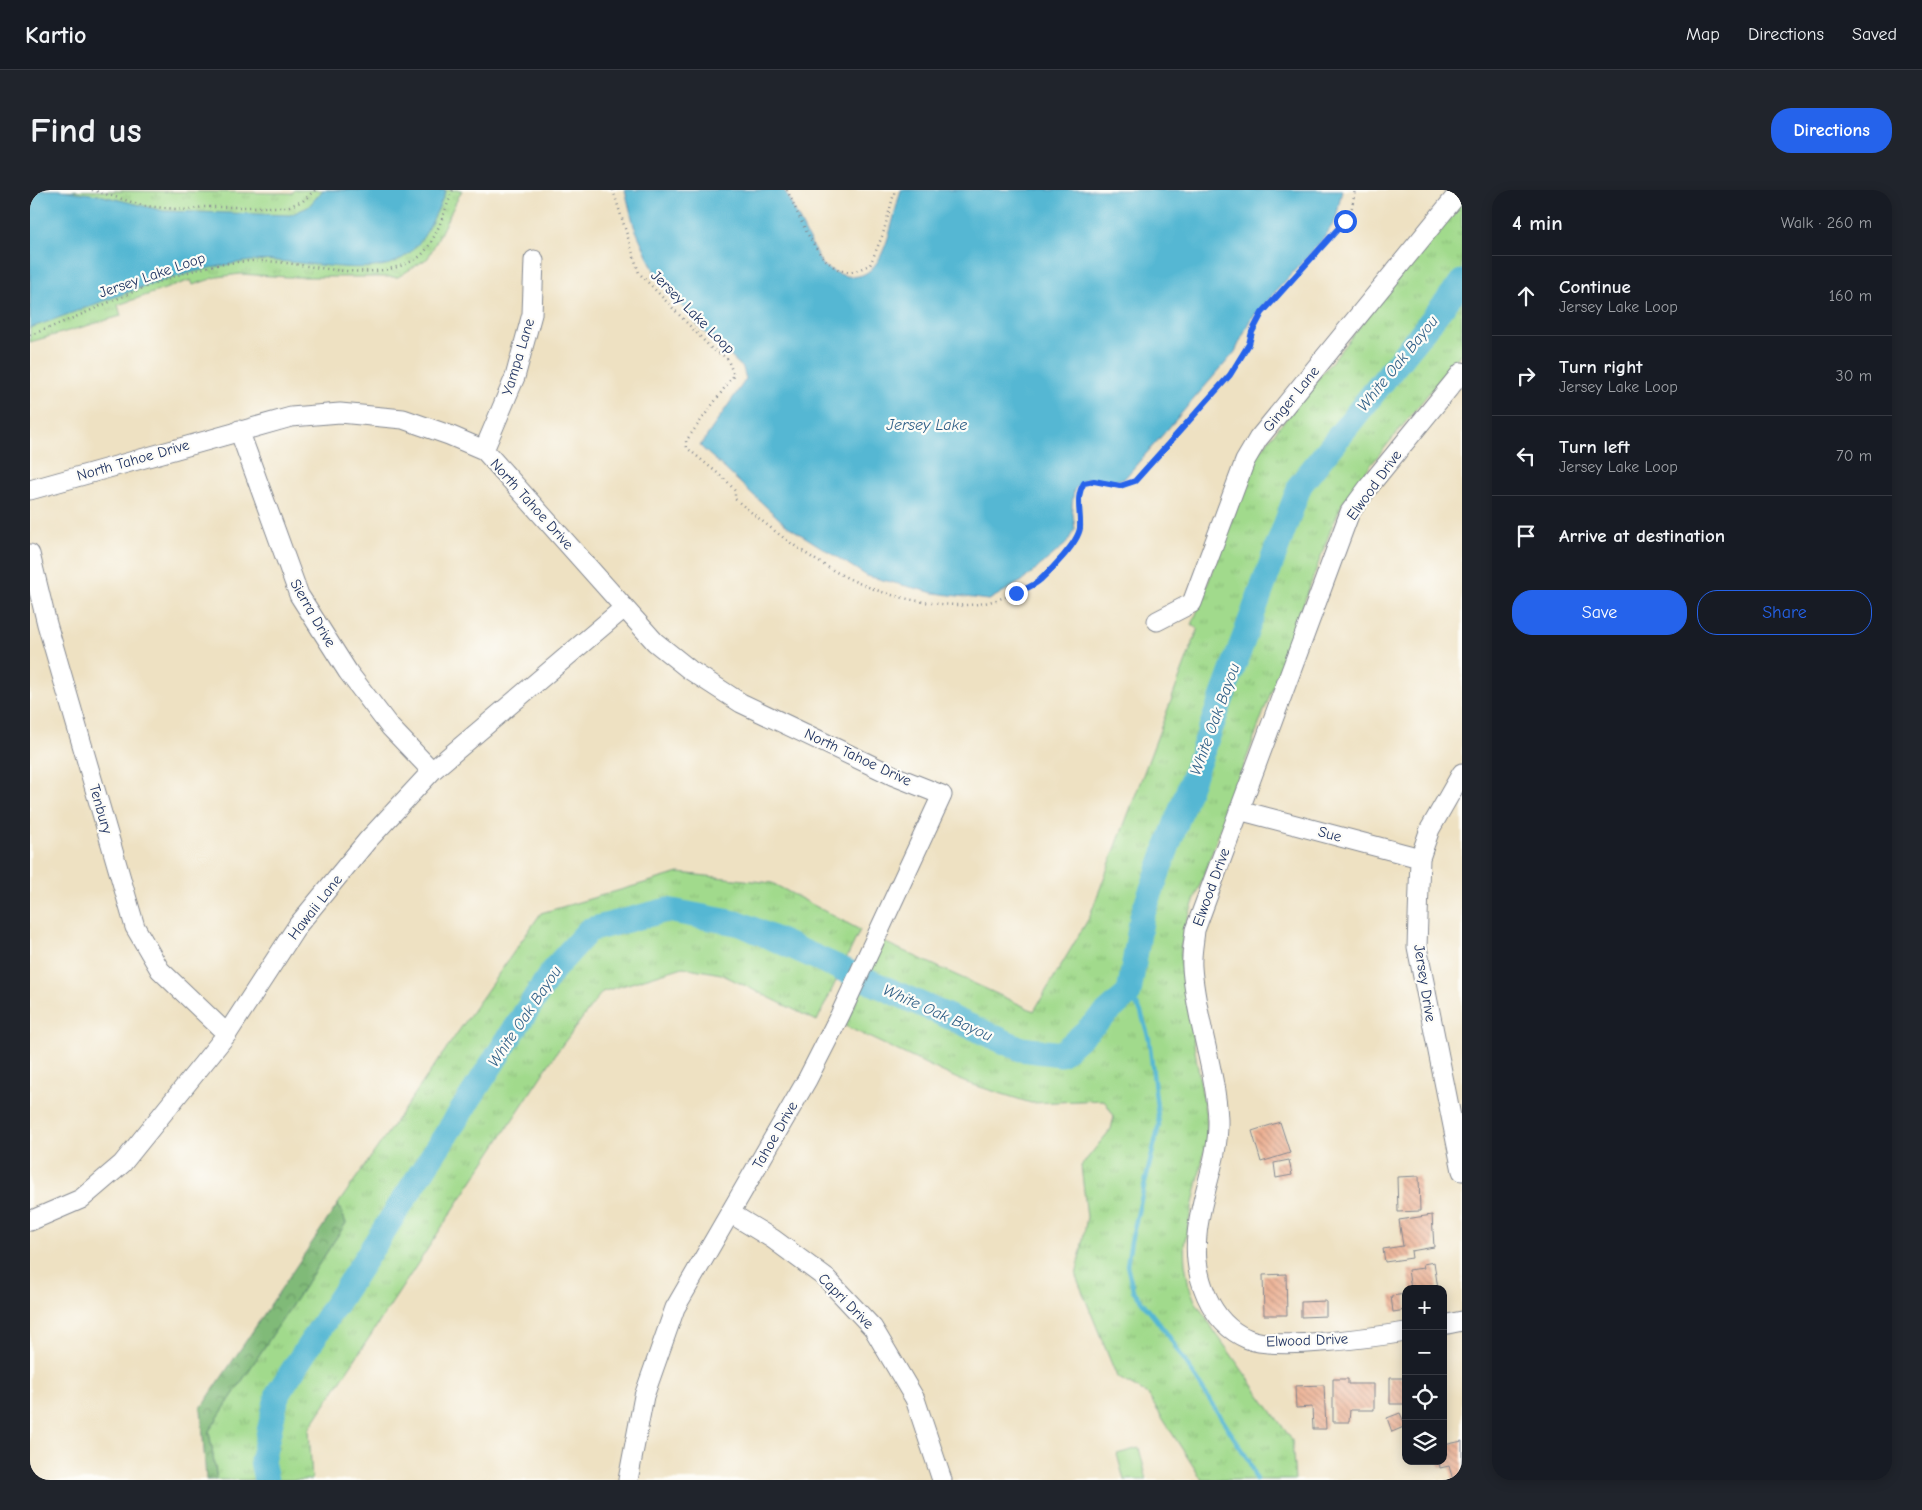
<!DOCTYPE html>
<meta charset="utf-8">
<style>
body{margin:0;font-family:"Comic Neue",sans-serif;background:#20242c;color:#f1f3f6}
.controls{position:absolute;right:15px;bottom:15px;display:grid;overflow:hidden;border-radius:10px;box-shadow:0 2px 12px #0003}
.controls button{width:45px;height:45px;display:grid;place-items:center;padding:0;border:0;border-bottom:1px solid #363941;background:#171b24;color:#f1f3f6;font:25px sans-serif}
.stop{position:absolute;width:15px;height:15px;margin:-11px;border:4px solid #2563eb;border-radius:50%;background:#fff}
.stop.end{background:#2563eb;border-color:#fff;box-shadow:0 1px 5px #0008}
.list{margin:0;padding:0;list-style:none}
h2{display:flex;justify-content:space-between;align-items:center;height:65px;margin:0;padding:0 20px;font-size:21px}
h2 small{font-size:16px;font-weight:400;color:#9ea1a6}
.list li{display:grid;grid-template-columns:32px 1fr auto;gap:15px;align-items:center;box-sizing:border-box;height:80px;padding:0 20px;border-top:1px solid #363941}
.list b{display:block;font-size:19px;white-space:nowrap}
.list p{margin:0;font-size:16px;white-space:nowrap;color:#9ea1a6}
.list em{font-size:16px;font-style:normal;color:#9ea1a6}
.actions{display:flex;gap:10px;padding:15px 20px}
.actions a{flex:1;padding:11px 0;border:1px solid #2563eb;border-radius:20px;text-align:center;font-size:18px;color:#2563eb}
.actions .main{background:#2563eb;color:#fff}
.icon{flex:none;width:28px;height:28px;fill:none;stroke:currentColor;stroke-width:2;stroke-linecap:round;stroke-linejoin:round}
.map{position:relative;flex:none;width:1432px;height:1290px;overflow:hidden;border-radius:20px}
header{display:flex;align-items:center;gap:30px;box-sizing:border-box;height:70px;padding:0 25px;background:#171b24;border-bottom:1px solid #363941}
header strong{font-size:24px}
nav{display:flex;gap:28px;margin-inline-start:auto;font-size:18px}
.intro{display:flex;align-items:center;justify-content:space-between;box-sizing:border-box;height:120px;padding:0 30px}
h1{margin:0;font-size:35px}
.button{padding:12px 22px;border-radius:20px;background:#2563eb;color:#fff;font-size:18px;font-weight:700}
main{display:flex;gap:30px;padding:0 30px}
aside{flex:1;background:#171b24;border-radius:20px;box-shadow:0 2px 12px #0003}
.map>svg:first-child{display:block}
.grass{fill:url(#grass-tufts);stroke:#5e8475}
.forest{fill:url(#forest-crowns);stroke:#4e746b}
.park{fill:#a1da8c;stroke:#5e8475}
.water{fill:#55b7d3;stroke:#387398}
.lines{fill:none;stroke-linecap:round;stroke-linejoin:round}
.stream{stroke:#55b7d3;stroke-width:4.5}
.river{stroke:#55b7d3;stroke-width:25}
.building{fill:url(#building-back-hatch)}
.minor-casing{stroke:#848890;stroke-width:21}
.path{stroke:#848890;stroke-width:2.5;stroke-dasharray:1 4;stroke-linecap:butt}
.minor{stroke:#fff;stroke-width:19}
.route{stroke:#2563eb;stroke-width:6}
.labels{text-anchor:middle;stroke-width:4.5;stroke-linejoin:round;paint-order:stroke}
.street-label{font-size:15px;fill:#1b2f5e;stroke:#fdfcf7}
.water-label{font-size:16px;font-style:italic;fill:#2f5f87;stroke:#fdfcf7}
</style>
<header>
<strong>Kartio</strong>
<nav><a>Map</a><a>Directions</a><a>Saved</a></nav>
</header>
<div class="intro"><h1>Find us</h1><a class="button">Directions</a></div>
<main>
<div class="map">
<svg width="1432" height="1290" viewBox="0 0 1432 1290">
<defs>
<pattern id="grass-tufts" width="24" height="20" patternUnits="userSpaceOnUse" patternTransform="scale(1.25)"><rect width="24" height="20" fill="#a1da8c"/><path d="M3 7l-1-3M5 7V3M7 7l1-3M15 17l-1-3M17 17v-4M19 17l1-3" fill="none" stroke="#8abb7b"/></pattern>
<pattern id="forest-crowns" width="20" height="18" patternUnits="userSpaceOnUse" patternTransform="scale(1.25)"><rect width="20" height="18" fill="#80ba78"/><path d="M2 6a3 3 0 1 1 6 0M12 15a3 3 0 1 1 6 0" fill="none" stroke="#689866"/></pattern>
<pattern id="building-back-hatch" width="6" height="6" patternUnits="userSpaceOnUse" patternTransform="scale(1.25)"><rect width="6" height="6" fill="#ecb093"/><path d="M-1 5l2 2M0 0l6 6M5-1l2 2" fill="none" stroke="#be907b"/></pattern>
</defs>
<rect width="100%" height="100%" fill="#fdfcf7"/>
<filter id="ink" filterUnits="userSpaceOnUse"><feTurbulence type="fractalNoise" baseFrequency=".02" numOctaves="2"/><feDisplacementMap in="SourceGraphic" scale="10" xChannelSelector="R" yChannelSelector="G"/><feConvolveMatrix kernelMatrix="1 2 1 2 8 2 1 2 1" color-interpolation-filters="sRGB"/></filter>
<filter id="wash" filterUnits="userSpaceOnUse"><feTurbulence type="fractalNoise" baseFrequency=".0096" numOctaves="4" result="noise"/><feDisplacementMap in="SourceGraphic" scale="20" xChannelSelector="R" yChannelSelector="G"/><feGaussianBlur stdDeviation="1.12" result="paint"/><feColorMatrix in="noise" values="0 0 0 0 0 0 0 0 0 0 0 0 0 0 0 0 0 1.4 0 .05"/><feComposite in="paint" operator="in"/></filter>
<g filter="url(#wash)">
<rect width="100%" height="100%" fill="#eee1c2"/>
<path class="grass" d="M0,0L262,3L264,0H432L398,68L368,87H258L210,84L187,87L163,95L161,90L88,115L91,126L0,152Z
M1432,9V162L1328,291L1312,314L1301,339L1156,733L1151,756V777L1177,932V949L1154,1055L1155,1074L1159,1096L1165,1111L1185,1142L1262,1250L1265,1290H1172L1117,1204L1087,1187L1046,1086L1057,1027L1051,976L1081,939L1084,926L1074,910L1001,913L934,892L815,836L854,752L1004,821L1059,728L1168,439L1162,435L1226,266Z
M649,683L742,693L830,740L787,831L691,784L653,777L572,802L527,862L279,1239L282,1290H187L179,1241L316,1033L308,1014L511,723Z"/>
<path class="forest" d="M308,1014L316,1033L179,1241L187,1290H176L171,1218Z"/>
<path class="park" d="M1109,1258L1117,1290H1094L1087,1264Z"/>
<path class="water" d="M0,0H29L69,5L134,21L260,25L278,17L293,0H416C405,26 393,60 365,72C330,87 260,67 221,71C145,80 72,113 0,138Z
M595,0H754L792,75C853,115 858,42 871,0H1312L1306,29L1294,48L1220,130L1205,162L1094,289L1081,291L1055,289L1044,300L1042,316L1045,339L1036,354L992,391L959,410L904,403L837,386L756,335L670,256L716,189L713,178L669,137L626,85L604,36Z"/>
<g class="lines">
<path class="stream" d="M1099,803L1111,822L1119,849L1129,935L1101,1051L1097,1075L1103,1100L1138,1145L1219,1271L1226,1290"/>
<path class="river" d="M236,1290L232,1271L248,1203L523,780L559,740L637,720L711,734L991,859L1031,864L1099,803L1112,726L1270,295L1432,92"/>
</g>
<g id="blocks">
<path class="building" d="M1250,932L1260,963L1231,972L1222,941Z
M1259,970L1262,985L1246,988L1244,973Z
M1389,986L1390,1021L1368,1022L1367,987Z
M1402,1025L1404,1057L1381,1061L1382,1068L1355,1072L1353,1059L1373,1056L1369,1030Z
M1404,1072L1408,1099H1381L1378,1080L1394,1078L1393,1074Z
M1256,1084L1257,1125H1234L1233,1085Z
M1376,1104V1120L1363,1122L1361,1106Z
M1296,1111V1126L1271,1127V1112Z
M1360,1188H1376V1214H1360Z
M1303,1189H1318V1194H1344V1220H1320L1319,1232H1303Z
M1294,1195L1296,1239H1283L1282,1217L1266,1218L1265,1196Z
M1370,1223L1376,1236L1362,1242L1357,1228Z
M1432,1251V1290H1423L1419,1276L1410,1278L1409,1271H1413V1264H1416L1414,1255Z"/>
</g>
</g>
<g filter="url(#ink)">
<use href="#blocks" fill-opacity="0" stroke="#848890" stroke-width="1"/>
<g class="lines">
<g class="minor-casing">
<path id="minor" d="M209,240L269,405L318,482L360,537L402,581
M454,260L485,187L502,124L504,70
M0,300L261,227L310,223L373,229L419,245L454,260L625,452L660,480L711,513L864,586L912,605L810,825L777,890L645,1118L614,1206L598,1290
M0,364L17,434L105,737L130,780L197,844
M1127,431L1162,413L1215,271L1228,249L1431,0
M1432,583L1400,639L1390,668L1387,757L1432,981
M1209,620L1390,668
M700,1023L743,1049L797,1089L843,1138L885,1209L912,1290
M0,1031L51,1009L92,974L197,844L268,735L337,651L402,581L594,418
M1413,1135L1432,1131
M1376,1142C1344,1147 1246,1161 1218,1149C1179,1133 1163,1084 1167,1045C1170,1006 1189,970 1188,930C1186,881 1165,826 1162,777C1161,765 1164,752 1165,740L1320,322L1340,295L1432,182"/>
</g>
<path class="path" d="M62,0L115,16L157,20L173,17H257L273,11L285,0
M583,0L609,83L682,159L697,168L704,185L656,251L657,258L697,291L705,301V309C766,359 820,403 902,413C927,416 948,417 972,408C995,401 1013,390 1028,372C1035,363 1047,351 1049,341C1053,324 1044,308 1055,293L1064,291L1090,296L1105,291L1199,185L1219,154L1222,142L1232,123L1303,43L1320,28L1325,0
M757,0C769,24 787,79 818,82C824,83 833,77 840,75L853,44L865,0
M0,145C74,119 153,69 233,71C283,73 339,95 386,69C404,59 415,19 423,0"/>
<use href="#minor" class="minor"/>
</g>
</g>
<g class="lines" filter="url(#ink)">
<path class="route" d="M986,403C994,399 1004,396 1010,390C1021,380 1048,353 1050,338C1051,322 1045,307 1054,293L1064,291L1090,296L1105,291L1200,185L1219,154L1222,142L1232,123L1315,31"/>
</g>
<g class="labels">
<g class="street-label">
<text transform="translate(122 85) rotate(-19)" y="5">Jersey Lake Loop</text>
<text transform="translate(663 122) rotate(45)" y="5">Jersey Lake Loop</text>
<text transform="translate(488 167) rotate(-73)" y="5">Yampa Lane</text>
<text transform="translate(1261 209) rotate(-51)" y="5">Ginger Lane</text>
<text transform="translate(103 270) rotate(-16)" y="5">North Tahoe Drive</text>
<text transform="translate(1344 295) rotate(-54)" y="5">Elwood Drive</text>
<text transform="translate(502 314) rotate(48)" y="5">North Tahoe Drive</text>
<text transform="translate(283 423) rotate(60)" y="5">Sierra Drive</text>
<text transform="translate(828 567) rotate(25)" y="5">North Tahoe Drive</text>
<text transform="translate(71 619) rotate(74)" y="5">Tenbury</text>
<text transform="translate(1300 644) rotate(15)" y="5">Sue</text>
<text transform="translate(1181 697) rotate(-70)" y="5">Elwood Drive</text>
<text transform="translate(285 717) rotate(-52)" y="5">Hawaii Lane</text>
<text transform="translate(1395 793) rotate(81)" y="5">Jersey Drive</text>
<text transform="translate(745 945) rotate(-60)" y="5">Tahoe Drive</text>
<text transform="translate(816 1111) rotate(45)" y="5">Capri Drive</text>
<text transform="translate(1277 1150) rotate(-2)" y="5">Elwood Drive</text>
</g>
<g class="water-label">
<text transform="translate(1367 173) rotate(-51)" y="6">White Oak Bayou</text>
<text x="897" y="240">Jersey Lake</text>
<text transform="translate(1184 529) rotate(-70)" y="6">White Oak Bayou</text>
<text transform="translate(908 822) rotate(24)" y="6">White Oak Bayou</text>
<text transform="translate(494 826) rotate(-56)" y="6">White Oak Bayou</text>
</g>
</g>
</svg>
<div class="controls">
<button>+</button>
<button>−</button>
<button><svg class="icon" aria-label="locate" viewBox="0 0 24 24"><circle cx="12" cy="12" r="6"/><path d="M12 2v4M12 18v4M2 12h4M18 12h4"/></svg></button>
<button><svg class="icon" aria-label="layers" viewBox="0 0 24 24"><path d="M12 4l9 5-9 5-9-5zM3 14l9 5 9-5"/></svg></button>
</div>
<div class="stop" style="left:1315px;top:31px"></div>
<div class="stop end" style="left:986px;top:403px"></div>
</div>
<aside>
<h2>4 min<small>Walk · 260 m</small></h2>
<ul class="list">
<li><svg class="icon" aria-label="ahead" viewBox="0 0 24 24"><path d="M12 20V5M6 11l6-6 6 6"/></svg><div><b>Continue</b><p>Jersey Lake Loop</p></div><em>160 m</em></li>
<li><svg class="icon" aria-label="right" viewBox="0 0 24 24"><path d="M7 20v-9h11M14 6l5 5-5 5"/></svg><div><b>Turn right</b><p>Jersey Lake Loop</p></div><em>30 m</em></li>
<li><svg class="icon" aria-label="left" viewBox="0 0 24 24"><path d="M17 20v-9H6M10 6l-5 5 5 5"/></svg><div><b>Turn left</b><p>Jersey Lake Loop</p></div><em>70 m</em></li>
<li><svg class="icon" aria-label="arrive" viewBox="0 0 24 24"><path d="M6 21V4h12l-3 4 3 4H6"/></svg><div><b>Arrive at destination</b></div></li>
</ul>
<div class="actions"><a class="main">Save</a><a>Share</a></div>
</aside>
</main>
